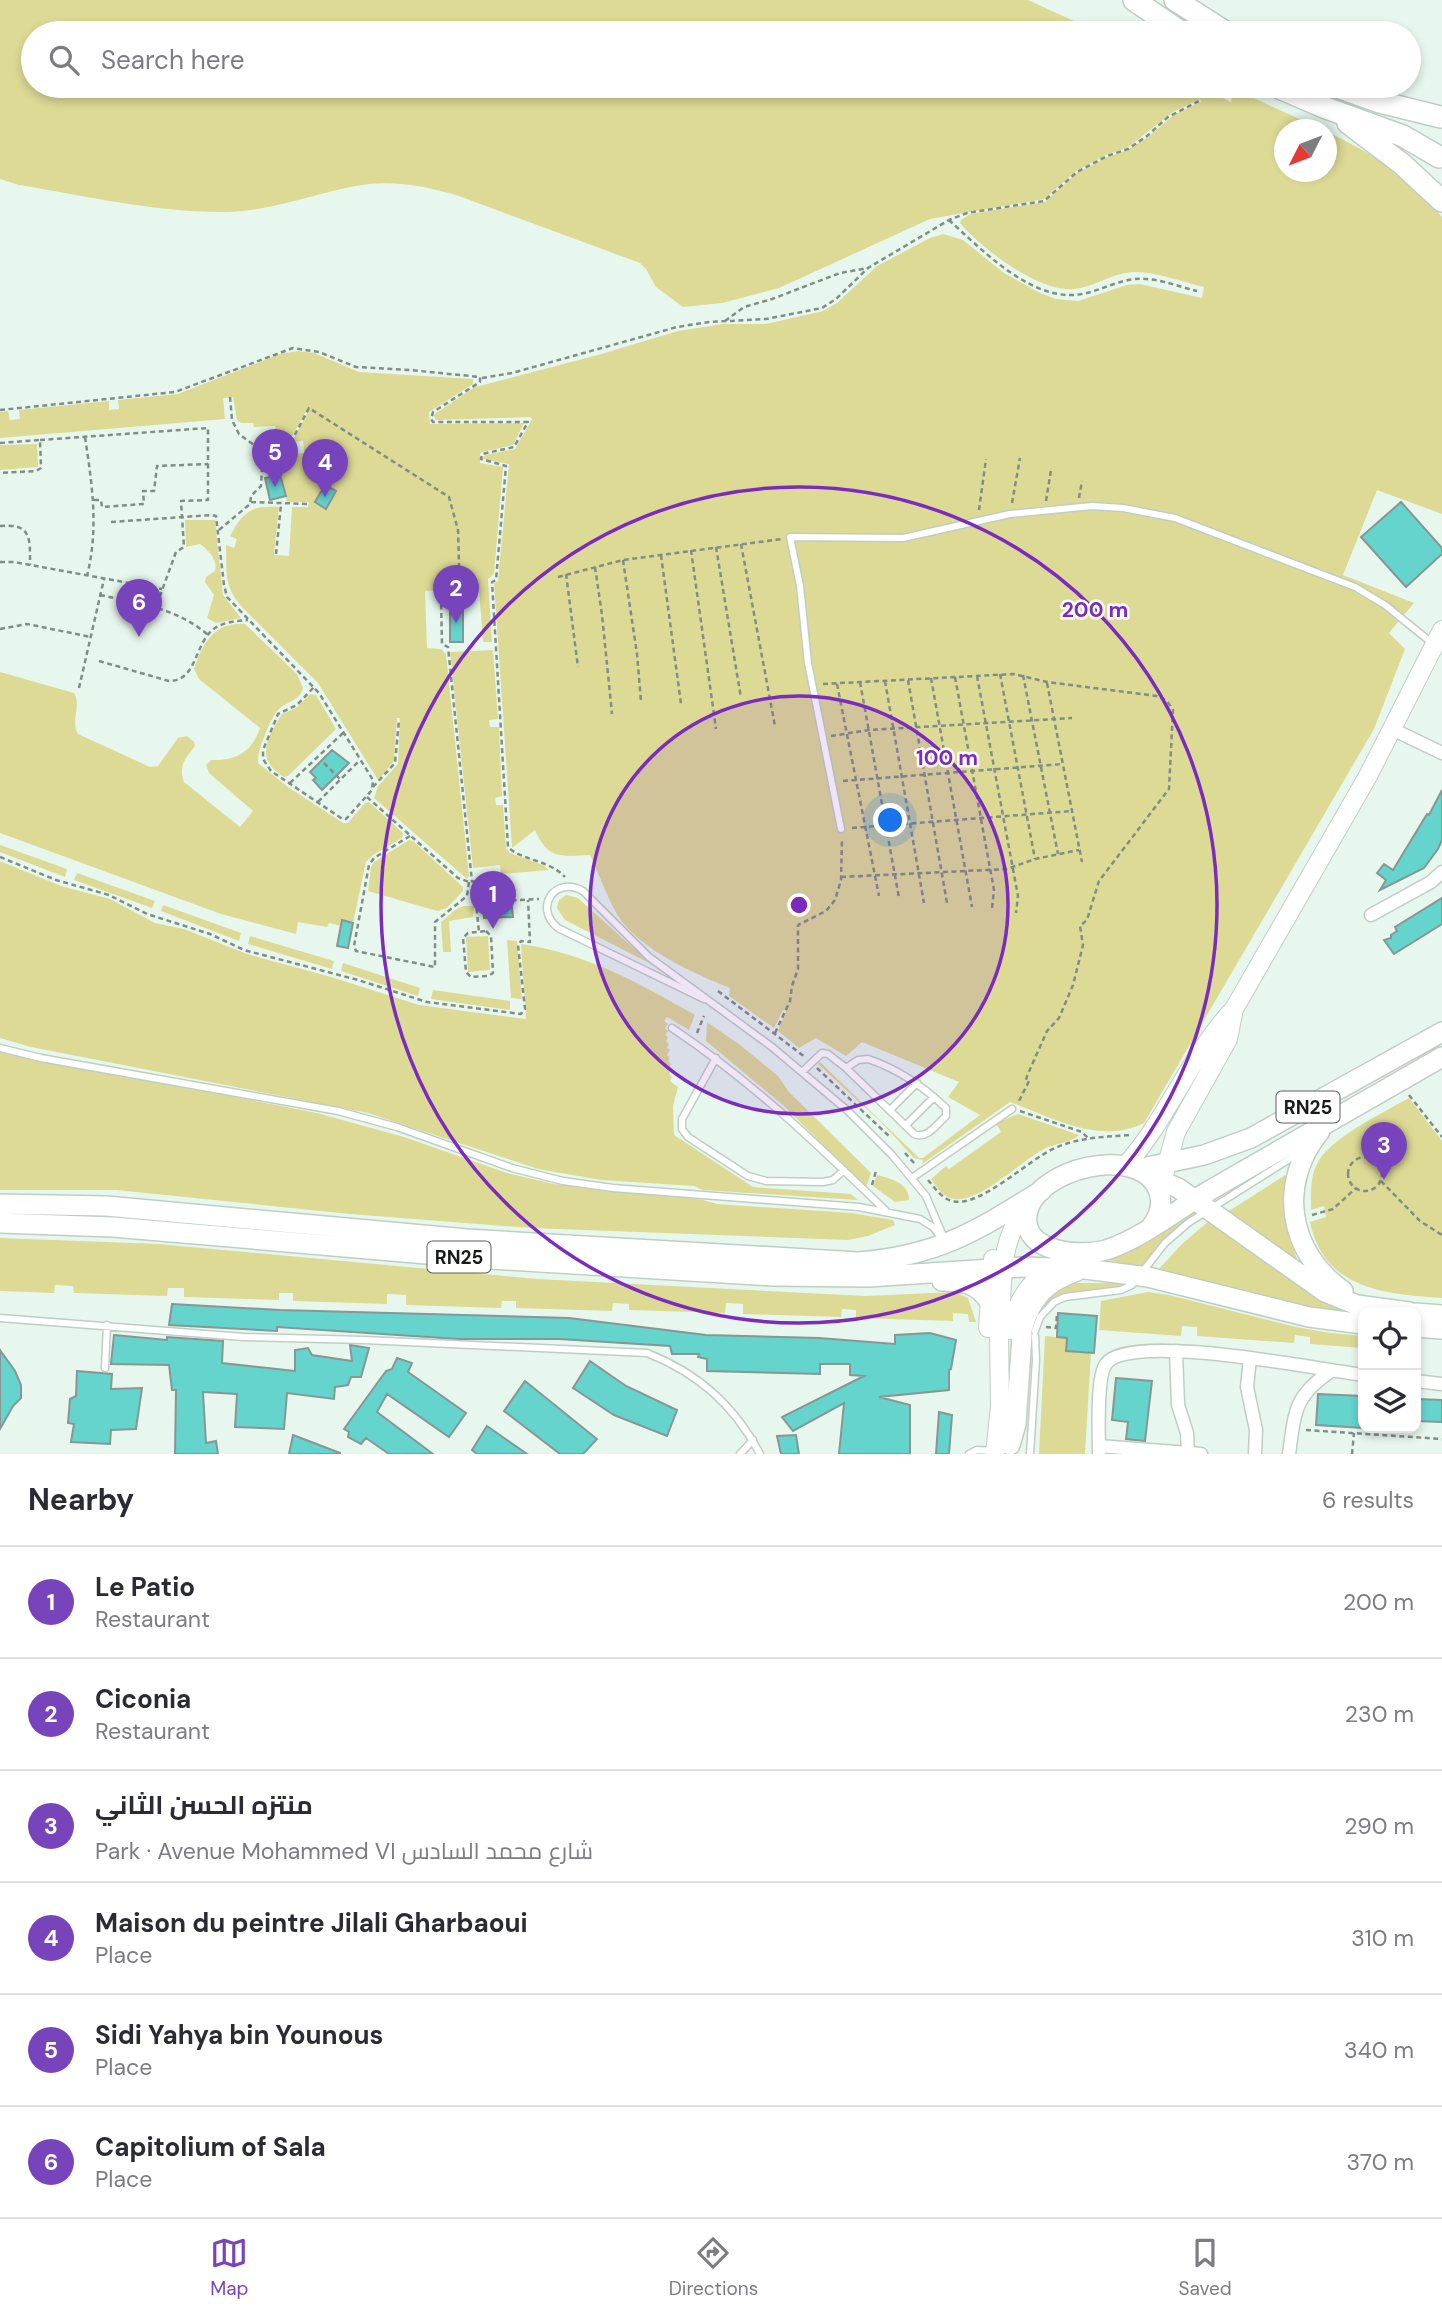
<!DOCTYPE html>
<meta charset="utf-8">
<style>
body{margin:0;font-family:"DM Sans",Cairo,sans-serif;background:#f2f2f3;color:#2b2b33}
.controls{position:absolute;right:21px;bottom:21px;display:grid;overflow:hidden;border-radius:14px;box-shadow:0 4px 10px #0003}
.controls button{width:63px;height:63px;display:grid;place-items:center;padding:0;border:0;border-bottom:2px solid #e1e1e2;background:#fff;color:#2b2b33;font:35px sans-serif}
.compass{position:absolute;left:1274px;top:119px;width:63px;height:63px;border-radius:50%;background:#fff;box-shadow:0 4px 10px #0003;rotate:228deg}
.you{position:absolute;left:891px;top:821px;width:24px;height:24px;margin:-18px;border:5px solid #fff;border-radius:50%;background:#1a73e8;box-shadow:0 0 0 10px #1a73e833}
.badge{display:grid;place-items:center;width:46px;height:46px;border-radius:50%;background:#7844bc;color:#fff;font-size:23px;font-weight:700}
.pin{position:absolute;translate:-50% -58px;filter:drop-shadow(0 2px 4px #0008)}
.pin::after{content:'';position:absolute;top:37px;width:24px;height:21px;background:inherit;clip-path:polygon(0 0,100% 0,50% 100%)}
.list{margin:0;padding:0;list-style:none}
h2{display:flex;justify-content:space-between;align-items:center;height:91px;margin:0;padding:0 28px;font-size:30px}
h2 small{font-size:23px;font-weight:400;color:#7c7c81}
.list li{display:grid;grid-template-columns:46px 1fr auto;gap:21px;align-items:center;box-sizing:border-box;height:112px;padding:0 28px;border-top:2px solid #e1e1e2}
.list b{display:block;font-size:26px;white-space:nowrap}
.list p{margin:0;font-size:23px;white-space:nowrap;color:#7c7c81}
.list em{font-size:23px;font-style:normal;color:#7c7c81}
.icon{flex:none;width:38px;height:38px;fill:none;stroke:currentColor;stroke-width:2;stroke-linecap:round;stroke-linejoin:round}
.map{position:relative;flex:none;width:1442px;height:1454px;overflow:hidden}
.search{position:absolute;background:#fff;box-shadow:0 4px 10px #0003;left:21px;right:21px;top:21px;height:77px;display:flex;align-items:center;gap:18px;box-sizing:border-box;padding:0 24px;border-radius:38px;color:#7c7c81;font-size:26px}
.sheet{height:763px;background:#fff}
nav{display:flex;justify-content:space-around;align-items:center;box-sizing:border-box;height:98px;border-top:2px solid #e1e1e2;background:#fff;font-size:19px;color:#7c7c81}
nav a{display:grid;justify-items:center;gap:4px}
nav .on{color:#7844bc}
.map>svg:first-child{display:block}
.green{fill:#ddda96}
.building{fill:#64d4cc;stroke:#869795;stroke-width:2}
.lines{fill:none;stroke-linecap:round;stroke-linejoin:round}
.lane-casing{stroke:#bfcec5;stroke-width:9}
.street-casing{stroke:#bfcec5;stroke-width:15}
.secondary-casing{stroke:#bfcec5;stroke-width:20}
.primary-casing{stroke:#bfcec5;stroke-width:22}
.highway-casing{stroke:#bfcec5;stroke-width:24}
.path{stroke:#828d87;stroke-width:2.5;stroke-dasharray:5 3.5;stroke-linecap:butt}
.lane{stroke:#fff;stroke-width:6}
.street{stroke:#fff;stroke-width:12}
.secondary{stroke:#fff;stroke-width:18}
.primary{stroke:#fff;stroke-width:19}
.highway{stroke:#fff;stroke-width:21}
.ring{fill:none;stroke:#7b2cbf;stroke-width:3.5}
.labels{text-anchor:middle;stroke-width:5;stroke-linejoin:round;paint-order:stroke}
.shield{fill:#fff;stroke:#5c5f5d;stroke-width:2}
.shield-label{font-size:19px;font-weight:bold;fill:#161b18}
.centre{fill:#7b2cbf;stroke:#fff;stroke-width:3.5}
.ring-label{font-size:21px;text-anchor:middle;font-weight:bold;fill:#7b2cbf;stroke:#fff;stroke-width:5;stroke-linejoin:round;paint-order:stroke}
</style>
<div class="map">
<svg width="1442" height="1454" viewBox="0 0 1442 1454">
<rect width="100%" height="100%" fill="#e7f7ee"/>
<path class="green" d="M0,0H1028L1100,33H33V86H1200L1231,102L1234,89L1321,129L1284,130V172H1326L1327,132C1371,152 1411,178 1442,217V514L1377,490L1343,575L1414,603L1389,633L1405,649L1374,729L1144,1123C1100,1145 1053,1118 1010,1102L922,1164L923,1160L914,1158L880,1121L818,1064L820,1062L919,1158H923L980,1115L948,1097L959,1082L862,1042L846,1056L816,1038L799,1048L778,1031L786,1011L783,1010L774,1028L729,996L730,988C695,974 643,951 620,919C608,900 600,876 590,855C561,856 548,860 535,830L512,848L494,583L498,581L509,464L482,459L485,455L515,449L532,419L530,417L436,420L433,415L475,387L598,355L678,331L723,324H766L823,311L837,303L877,266L930,238L943,234L963,240L1004,273L1038,292L1056,299L1078,301L1127,285L1140,284L1202,298L1204,287C1182,282 1158,272 1135,272C1114,272 1095,287 1074,289C1039,293 981,248 960,223L961,220L970,214L1045,202L1077,173L1107,157L1128,150L1148,137L1175,114L1201,102L1200,99L1173,112L1127,148L1108,154L1076,171L1044,199L930,219L779,288L722,303L683,307L656,287L646,269L640,263L459,196C429,187 400,181 369,184C321,190 276,211 227,212C159,213 86,196 19,185L0,179Z
M298,351L314,353L359,372L473,379V384L429,412L430,424L524,423L513,445L482,452L480,454V463L503,467L494,574L488,579L492,642H483L479,588L425,591L427,648L441,649L446,654L469,876L467,879L374,798L378,786L398,764L400,718H397L394,761L378,780L318,683L241,606C223,584 227,572 226,545L234,548L237,539L230,536C243,511 252,505 279,507L274,555L289,556L292,507H308L309,502H287L278,466L296,454L304,453L303,441L292,442L310,408H308L289,442L277,443L275,426L254,427L253,423H241L237,420L233,397L223,398L225,419L0,438V412L8,411L10,420L20,419L19,410L109,401V410L119,409L118,400L178,394L280,354Z
M37,444L38,467L0,470V445Z
M185,520H215L223,595L241,618L216,623L207,618L214,595L205,582L206,577L215,571C218,559 208,550 200,544L186,547Z
M245,624L297,674L303,688C299,702 287,701 278,710C271,717 256,754 258,763L288,787L343,823H348L365,803L369,802L403,833L402,838L373,855L366,862L353,923L343,921L341,926L329,923L327,927L298,922L296,934L221,914L0,833V672L74,693C82,706 70,720 78,734L150,767L158,766L178,738L187,736L194,742L195,746C186,757 178,766 184,782L240,827L253,811L209,773L206,765L211,760C236,761 252,752 260,728L199,679L194,669C203,643 214,622 245,624Z
M493,650L498,719L489,720L490,727H499L502,796L495,798L496,805H503L506,848L510,853L543,865L549,870L501,874L500,865L473,868L450,652Z
M310,694L316,695L336,729L288,776L284,777C255,759 266,740 282,714L296,708Z
M409,840L413,841L463,887V891L447,908L437,911L368,891L371,867L374,862Z
M0,845L67,869L65,877L0,852Z
M0,861L61,886L110,899L155,923L184,929L247,954L331,977L419,1005L526,1019L521,944C588,954 637,982 695,1015L689,1030L667,1017L664,1021L668,1024L665,1028L668,1031L665,1035L668,1037L666,1041L669,1044L667,1048L670,1050L667,1055L670,1057L668,1061L671,1064L669,1068L672,1070L669,1074L672,1077L670,1081L678,1087L673,1106L674,1135L753,1187L851,1194L858,1200L703,1190L694,1186L601,1180L538,1169L368,1113L31,1047L0,1038Z
M77,873L155,901L152,908L74,880Z
M566,895L578,898L651,964L565,920L557,908L559,900Z
M163,905L241,933L239,941L161,911Z
M463,906H474L473,917L449,921L451,952H443L441,922L455,910Z
M250,936L334,961L332,969L248,944Z
M488,936L490,970L468,972L466,937Z
M507,940L517,941L522,999L511,998Z
M343,963L420,988L418,996L341,971Z
M433,990L510,1001V1010L431,999Z
M707,1022L740,1045L778,1076L789,1092L871,1173L866,1188L784,1106L706,1041Z
M0,1051L317,1113L404,1137L507,1173L554,1184L699,1199L717,1204L852,1213L893,1220L895,1225L868,1236L848,1240L531,1228L350,1214L116,1190H0Z
M1409,1098L1442,1141V1298C1386,1294 1324,1290 1310,1222L1326,1217L1324,1206L1311,1210C1311,1195 1310,1179 1316,1166C1327,1139 1383,1113 1409,1098Z
M1018,1114L1079,1135C1071,1143 1055,1143 1044,1149C1022,1160 975,1208 950,1198C941,1195 936,1186 931,1179L946,1166L949,1169L1001,1132L996,1123Z
M1287,1174L1285,1213L1287,1229L1298,1262L1226,1213Z
M877,1175C892,1179 909,1183 909,1200L895,1202L873,1186Z
M1192,1209L1196,1211L1195,1215L1160,1244L1142,1268L1109,1260Z
M1209,1221L1343,1308V1313L1341,1315L1157,1271L1182,1244Z
M0,1238L159,1244L537,1279L865,1296L955,1292L968,1298L976,1322H969L968,1314L953,1313V1321L856,1318V1310L842,1309L841,1317L743,1314V1304L726,1303L725,1313L629,1310V1304L613,1303L612,1311L516,1308V1301H502L501,1308L406,1305V1295L387,1294V1304L293,1301V1293H279V1300L184,1297V1288H168L167,1296L74,1293L73,1286L55,1285L54,1293L0,1291Z
M1065,1283H1122L1124,1285L1057,1298L1044,1307L1038,1302Z
M1148,1292L1169,1295L1296,1327L1331,1333L1363,1336V1348L1310,1344V1337L1295,1335L1294,1343L1197,1336V1327L1182,1326L1181,1336L1099,1330L1101,1301Z
M1045,1336L1067,1338V1351L1091,1353L1085,1454H1039Z"/>
<path class="building" d="M280,475L286,496L270,500L265,478Z
M325,485L336,491L326,509L315,502Z
M1401,502L1442,548V554L1406,587L1361,537Z
M450,603H463V642H450Z
M332,750L349,763L322,790L313,780L316,778L310,772Z
M1442,790V840L1438,849L1424,868L1380,890L1386,880L1377,873L1384,864L1393,870L1427,814L1429,815Z
M510,888L513,917L484,918L482,892Z
M1442,898V924L1394,954L1384,940L1391,938V935L1397,931L1395,927Z
M342,920L353,923L348,948L337,946Z
M172,1304L280,1310L569,1318L706,1335L819,1338L895,1344V1335L930,1333L956,1340L951,1369L949,1370V1390L879,1397L910,1405V1454H839L844,1403L793,1431L782,1417L864,1376L850,1375V1364H820V1374L707,1371V1359L698,1357L699,1354H672L670,1346L559,1339H458L277,1327V1331L169,1325Z
M1058,1313L1097,1316L1094,1353L1066,1351L1067,1338L1057,1337Z
M114,1335L167,1340V1337L223,1341L222,1363L295,1371V1350L308,1348L312,1355L352,1361L350,1345L369,1348L361,1377H351L348,1385L335,1387L334,1399L287,1393L284,1429L235,1427L237,1394L203,1392L206,1443L216,1441L218,1454H175L176,1390H172L169,1365L111,1364Z
M0,1350L15,1371L21,1385V1398L13,1406L0,1429Z
M397,1358L412,1363L408,1372L466,1413L449,1437L387,1394L377,1412L433,1454H389L366,1438L361,1444L348,1437L349,1432L344,1429L386,1371L392,1369Z
M590,1361L626,1386L677,1410L667,1436L614,1415L573,1388Z
M77,1371L112,1374L111,1389L142,1388L136,1429L111,1430L110,1444L71,1442L74,1424L68,1423L70,1399L76,1396Z
M1116,1378L1152,1381L1145,1441L1126,1439L1128,1422L1112,1420Z
M525,1381L597,1439L583,1454H560L504,1411Z
M1318,1394L1363,1396V1428L1316,1425Z
M1416,1399L1442,1400V1422L1416,1421Z
M939,1412L952,1415L949,1454H936Z
M487,1426L527,1454H477L472,1450Z
M293,1435L340,1453V1454H289Z
M796,1435L799,1454H781L777,1436Z"/>
<g class="lines">
<g class="lane-casing">
<path id="lane" d="M841,829L808,663L800,586L790,537L903,538L1010,514L1092,506L1123,508L1175,518L1355,587L1385,605L1432,643
M704,999L558,928C533,908 555,875 583,891L649,957L772,1047L848,1111L892,1155L926,1196L943,1236
M672,1028C754,1083 816,1143 886,1211
M0,1048L41,1058L338,1111L397,1127L512,1168L563,1181L613,1188L859,1207L920,1219L933,1227L943,1240
M716,1058L682,1119V1129L688,1137L748,1176L766,1181L823,1182L833,1180L844,1170
M868,1059C898,1069 923,1086 946,1108V1116C937,1124 927,1140 914,1134L846,1068L858,1060Z
M803,1071L822,1053L828,1054L846,1068
M890,1110L917,1083
M906,1125L934,1097
M912,1178L1012,1109
M0,1318L244,1337L364,1340L647,1353C698,1373 734,1405 760,1454
M1035,1331L1040,1317L1054,1302L1065,1297L1121,1290L1132,1285L1165,1243L1188,1223L1291,1158L1300,1150
M105,1368L107,1325
M740,1454L753,1440
M969,1454L977,1450L993,1451
M1030,1454L1036,1360L1035,1336"/>
</g>
<g class="street-casing">
<path id="street" d="M1392,729L1442,753
M1371,915L1431,882L1442,872
M1176,1351L1178,1405L1187,1433L1188,1454
M1250,1358L1247,1387L1256,1430L1255,1454
M1416,1381L1442,1384
M1099,1446L1201,1454
M1099,1454C1099,1435 1096,1377 1106,1364C1128,1331 1323,1370 1363,1375
M1289,1454C1295,1411 1294,1396 1331,1371"/>
</g>
<g class="secondary-casing">
<path id="secondary" d="M1125,1166C1168,1119 1190,1055 1234,1009L1368,776L1442,630
M1164,1175L1176,1132L1228,1039L1234,1009
M988,1328L993,1259
M1000,1329C1003,1284 997,1240 1029,1204
M1011,1330C1016,1300 1031,1278 1059,1266
M995,1454L1000,1406L999,1334"/>
</g>
<g class="primary-casing">
<path id="primary" d="M1320,1131C1277,1184 1288,1252 1343,1291
M1138,1169L1204,1155L1251,1138L1442,1032
M1148,1175L1178,1188L1325,1292L1357,1305L1409,1312
M0,1204L106,1206L467,1239L858,1262C937,1256 975,1232 1041,1191
M0,1223L113,1227L473,1258L774,1276L868,1277L1021,1267L1085,1269L1148,1277L1309,1317L1363,1324
M1151,1227C1159,1217 1163,1205 1159,1192C1142,1141 1032,1169 1027,1215C1022,1253 1080,1257 1106,1250C1142,1238 1174,1212 1207,1192C1285,1147 1364,1102 1442,1057
M942,1281C963,1281 977,1283 989,1301
M1416,1313L1442,1315
M1416,1327L1442,1329
M1022,1330C1030,1298 1046,1282 1077,1271
M1010,1445L1016,1424L1022,1335"/>
</g>
<g class="highway-casing">
<path id="highway" d="M1134,0L1182,33
M1175,0L1227,33
M1275,86L1326,108L1403,136L1439,157
M1335,86L1380,102L1441,117
M1348,123L1402,164L1442,201"/>
</g>
<path class="path" d="M949,220C980,248 1026,296 1071,295C1091,295 1109,284 1128,280C1151,275 1176,286 1197,291
M725,321L744,307L772,299L840,273L868,268
M482,378L512,373L677,327L709,322L766,319L822,308L836,299L868,268L949,220L967,213L1044,201L1077,172L1107,156L1128,149L1147,136L1168,117L1199,101
M230,397L232,420L239,434L255,446L265,465
M0,410L175,392L293,348L319,352L356,367L410,370L480,377V382L433,412L431,419L433,422H528L514,447L482,454L481,459L506,466L496,580L492,582L508,847C522,861 548,859 565,877
M85,437C92,484 99,528 87,576
M40,440L208,428V500L181,501L184,547L176,552L156,607
M0,443L40,440L41,468L36,471L0,473
M1079,498L1082,481
M94,500H101L102,507L144,504L143,491H154L157,466L208,464
M1046,501L1051,470
M251,502L308,504
M1012,503L1020,458
M979,510L986,459
M111,522L212,515L216,516L224,585L227,597L319,693L373,780L372,790L346,819L341,818L271,771L263,759V750L278,714L297,705L314,687
M0,526C32,523 30,539 30,565
M219,530L250,504L251,496L261,486L262,469L290,444L309,408L449,497L458,530L460,598L441,599L442,644L448,647L472,882
M741,544L775,726
M716,547L741,698
M691,550L716,729
M276,554L281,505
M661,555L681,704
M623,560L637,654L641,701
M0,562H14L162,589
M595,567L602,615L612,714
M566,574L578,667
M558,577L623,560L782,539
M100,595C138,603 176,608 207,634
M0,629L27,624L91,637
M99,661L169,681C198,681 194,642 215,628C224,622 237,621 248,620
M1000,674L1035,859
M1023,675L1058,854
M977,676L1018,896L1016,913
M955,677L994,890L992,908
M931,678L972,907
M908,680L947,903
M885,681L924,903
M860,682L899,898
M1047,683L1082,862
M823,684L1014,674L1047,682L1157,696L1167,701L1173,710L1169,789L1099,881L1087,920L1080,926L1083,945L1073,985L1059,1018L1047,1031L1027,1076L1026,1080L1029,1081L1018,1103
M837,684L879,896
M79,688L104,579
M831,736L869,730L1072,718
M324,763L341,780
M843,781L1063,764
M290,783L343,733
M373,787L395,763L399,720
M367,797L458,878L469,882L490,880L493,891
M318,802L360,760
M852,828L1072,811
M410,836L374,858L369,865L354,946L356,951L435,967V922L467,896L469,882
M0,857L56,880L109,895L147,914L210,934L244,950L358,980L427,1002L521,1014L525,1009L518,945L521,941L530,942L528,900
M841,877L1007,869L1035,859L1079,850
M474,883L479,932
M503,901L539,899
M486,931L491,936L493,973L488,976L471,977L466,972L463,938L468,933Z
M718,991L805,1057
M697,1033L704,1016
M775,1033L790,1001L792,986L798,969V925L826,911L835,900L841,880L842,839
M817,1068L891,1138
M1409,1095L1442,1137
M1020,1111L1082,1132L1088,1138
M905,1153L915,1164
M1348 1174a17 17 0 1 1 34 0a17 17 0 1 1-34 0Z
M928,1180C935,1188 941,1198 952,1201C979,1209 1029,1159 1055,1148C1080,1137 1104,1137 1130,1135
M1381,1181L1420,1221L1442,1235
M872,1185L876,1171
M1312,1215L1333,1209L1356,1188
M1046,1327L1056,1328L1057,1313
M1306,1430L1442,1439
M1352,1454L1354,1433"/>
<use href="#lane" class="lane"/>
<use href="#street" class="street"/>
<use href="#secondary" class="secondary"/>
<use href="#primary" class="primary"/>
<use href="#highway" class="highway"/>
</g>
<circle cx="799" cy="905" r="209" fill="#7b2cbf" fill-opacity=".12"/>
<g class="ring">
<circle cx="799" cy="905" r="209"/>
<circle cx="799" cy="905" r="418"/>
</g>
<g class="labels">
<g class="shield">
<rect x="1276.5" y="1091.5" width="63" height="31" rx="5"/>
<rect x="427.5" y="1241.5" width="63" height="31" rx="5"/>
</g>
<g class="shield-label">
<text x="1308" y="1114">RN25</text>
<text x="459" y="1264">RN25</text>
</g>
</g>
<circle cx="799" cy="905" r="10" class="centre"/>
<g class="ring-label">
<text x="1095" y="617">200 m</text>
<text x="947" y="765">100 m</text>
</g>
</svg>
<div class="controls">
<button><svg class="icon" aria-label="locate" viewBox="0 0 24 24"><circle cx="12" cy="12" r="6"/><path d="M12 2v4M12 18v4M2 12h4M18 12h4"/></svg></button>
<button><svg class="icon" aria-label="layers" viewBox="0 0 24 24"><path d="M12 4l9 5-9 5-9-5zM3 14l9 5 9-5"/></svg></button>
</div>
<svg class="compass" viewBox="-18 -18 36 36"><path d="M0-13l5 13h-10z" fill="#e53935"/><path d="M0 13l5-13h-10z" fill="#7c7c81"/></svg>
<div class="you"></div>
<div class="pin badge" style="left:493px;top:929px">1</div>
<div class="pin badge" style="left:456px;top:623px">2</div>
<div class="pin badge" style="left:1384px;top:1180px">3</div>
<div class="pin badge" style="left:325px;top:497px">4</div>
<div class="pin badge" style="left:275px;top:487px">5</div>
<div class="pin badge" style="left:139px;top:637px">6</div>
<div class="search"><svg class="icon" aria-label="search" viewBox="0 0 24 24"><circle cx="10" cy="10" r="6"/><path d="M15 15l6 6"/></svg>Search here</div>
</div>
<section class="sheet">
<h2>Nearby<small>6 results</small></h2>
<ul class="list">
<li><span class="badge">1</span><div><b>Le Patio</b><p>Restaurant</p></div><em>200 m</em></li>
<li><span class="badge">2</span><div><b>Ciconia</b><p>Restaurant</p></div><em>230 m</em></li>
<li><span class="badge">3</span><div><b>منتزه الحسن الثاني</b><p>Park · Avenue Mohammed VI شارع محمد السادس</p></div><em>290 m</em></li>
<li><span class="badge">4</span><div><b>Maison du peintre Jilali Gharbaoui</b><p>Place</p></div><em>310 m</em></li>
<li><span class="badge">5</span><div><b>Sidi Yahya bin Younous</b><p>Place</p></div><em>340 m</em></li>
<li><span class="badge">6</span><div><b>Capitolium of Sala</b><p>Place</p></div><em>370 m</em></li>
</ul>
</section>
<nav>
<a class="on"><svg class="icon" aria-label="map" viewBox="0 0 24 24"><path d="M3 6l6-2 6 2 6-2v14l-6 2-6-2-6 2zM9 4v14M15 6v14"/></svg>Map</a>
<a><svg class="icon" aria-label="directions" viewBox="0 0 24 24"><path d="M12 3l9 9-9 9-9-9zM9 14v-3h6M13 9l2 2-2 2"/></svg>Directions</a>
<a><svg class="icon" aria-label="saved" viewBox="0 0 24 24"><path d="M7 4h10v16l-5-4-5 4z"/></svg>Saved</a>
</nav>
